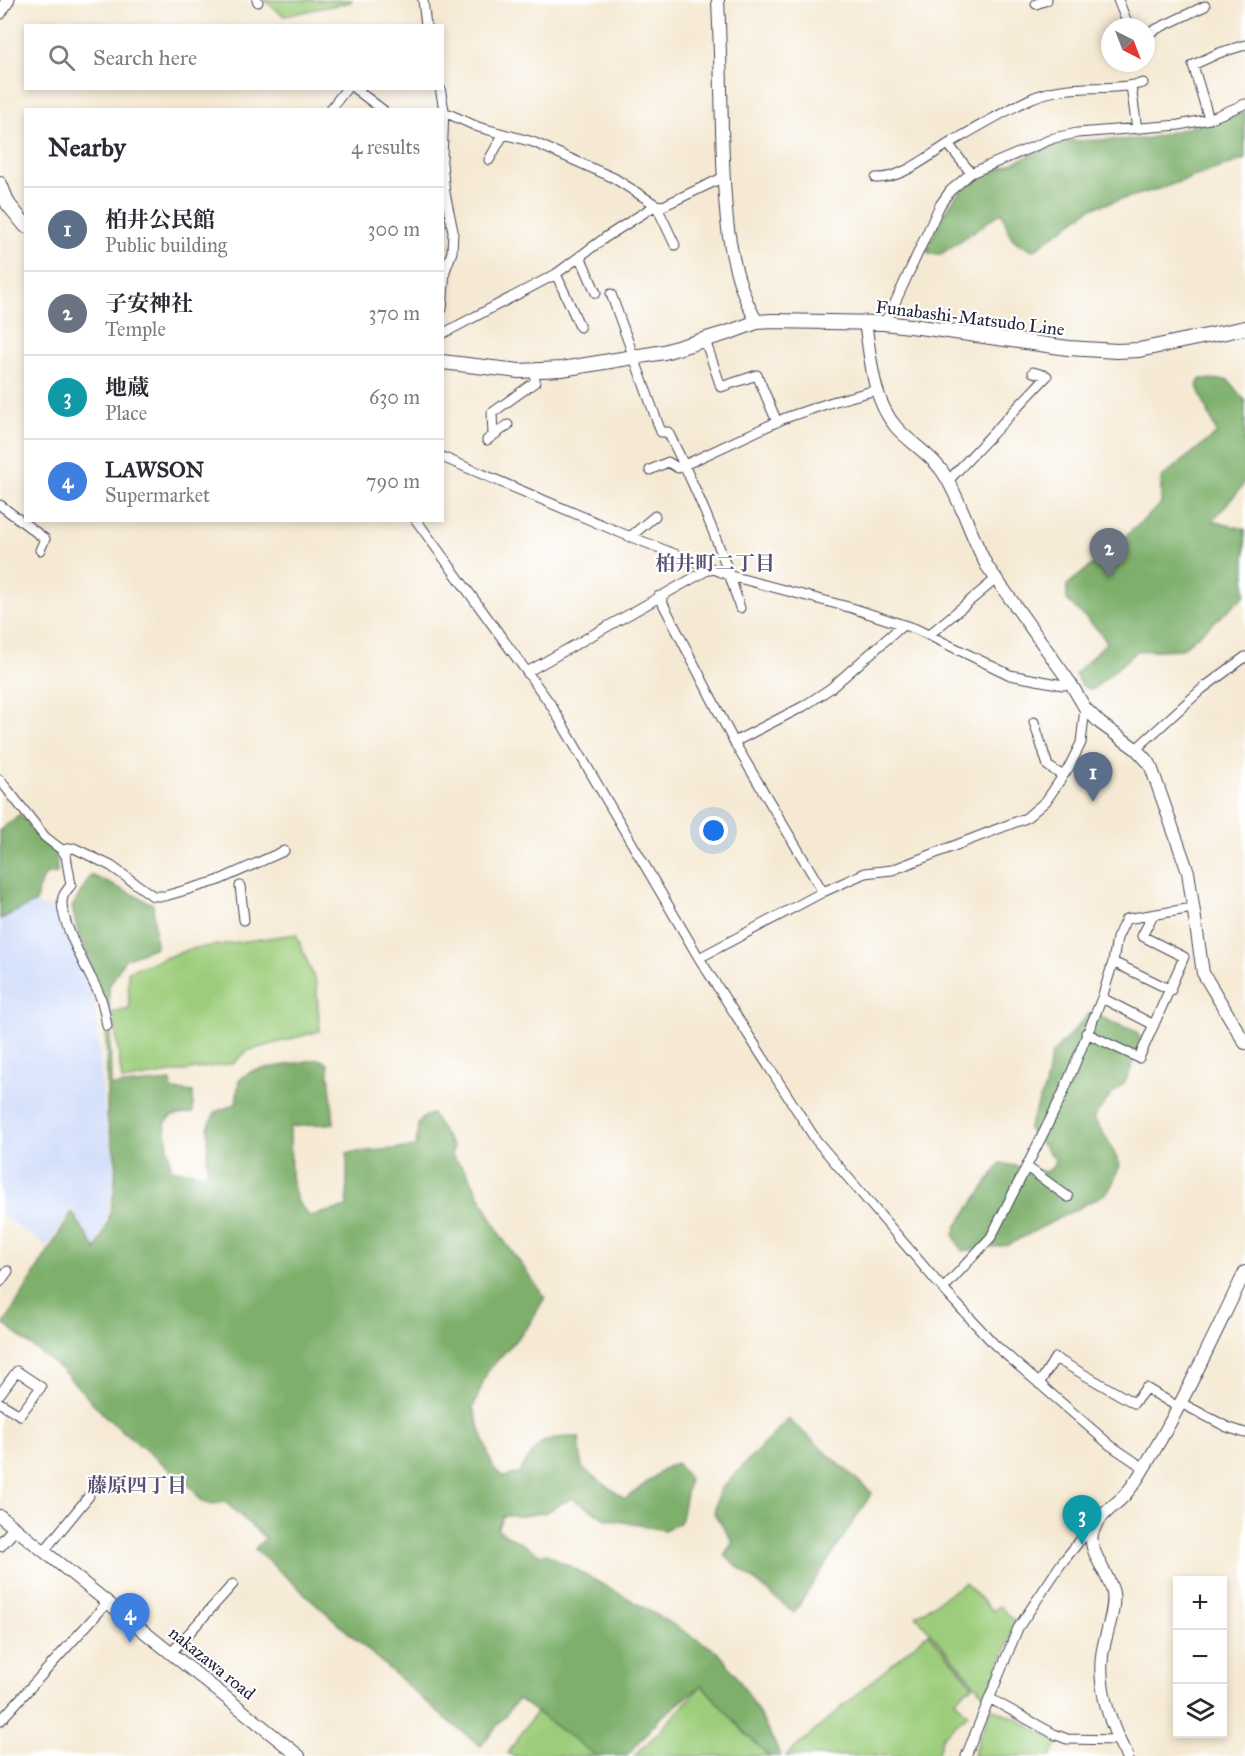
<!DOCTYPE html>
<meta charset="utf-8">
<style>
body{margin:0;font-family:"IM FELL Great Primer","Noto Serif JP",serif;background:#f2f2f3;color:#2b2b33}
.controls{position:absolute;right:18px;bottom:18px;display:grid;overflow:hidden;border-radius:0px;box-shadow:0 3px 9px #0003}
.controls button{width:54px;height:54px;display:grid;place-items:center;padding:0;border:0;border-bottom:2px solid #e1e1e2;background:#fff;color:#2b2b33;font:30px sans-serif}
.compass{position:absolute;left:1101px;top:18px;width:54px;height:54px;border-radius:50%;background:#fff;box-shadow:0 3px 9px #0003;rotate:138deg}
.you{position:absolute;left:714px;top:831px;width:21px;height:21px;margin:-15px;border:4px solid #fff;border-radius:50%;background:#1a73e8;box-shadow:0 0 0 9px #1a73e833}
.badge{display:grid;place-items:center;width:39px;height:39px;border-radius:50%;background:#1f6fb2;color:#fff;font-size:20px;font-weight:700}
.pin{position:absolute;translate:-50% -50px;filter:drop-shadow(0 2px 3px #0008)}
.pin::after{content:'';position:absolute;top:32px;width:21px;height:18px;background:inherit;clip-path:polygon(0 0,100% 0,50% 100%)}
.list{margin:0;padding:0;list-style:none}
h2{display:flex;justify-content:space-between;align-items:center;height:78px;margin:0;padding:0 24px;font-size:26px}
h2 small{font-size:20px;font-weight:400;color:#7c7c81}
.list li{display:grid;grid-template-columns:39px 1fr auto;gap:18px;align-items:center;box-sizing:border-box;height:84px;padding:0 24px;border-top:2px solid #e1e1e2}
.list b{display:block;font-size:22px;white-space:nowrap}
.list p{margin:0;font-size:20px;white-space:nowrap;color:#7c7c81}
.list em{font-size:20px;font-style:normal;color:#7c7c81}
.icon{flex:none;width:33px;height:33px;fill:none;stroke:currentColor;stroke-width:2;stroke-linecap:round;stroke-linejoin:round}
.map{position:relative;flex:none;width:1245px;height:1756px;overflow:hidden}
.search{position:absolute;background:#fff;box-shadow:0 3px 9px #0003;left:24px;top:24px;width:420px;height:66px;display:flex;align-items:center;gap:15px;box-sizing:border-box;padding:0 21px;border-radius:0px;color:#7c7c81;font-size:22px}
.panel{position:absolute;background:#fff;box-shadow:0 3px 9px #0003;left:24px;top:108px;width:420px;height:414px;border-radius:0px}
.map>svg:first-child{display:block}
.built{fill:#cddbfa}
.green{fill:#9dcd7c;stroke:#60785c;stroke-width:1.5}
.forest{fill:#7eb06c;stroke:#506954;stroke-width:1.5}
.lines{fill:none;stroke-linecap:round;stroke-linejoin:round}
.street-casing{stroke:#424052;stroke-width:11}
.secondary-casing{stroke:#424052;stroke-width:14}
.primary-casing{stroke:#424052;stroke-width:16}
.street{stroke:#fff;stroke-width:9}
.secondary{stroke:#fff;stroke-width:12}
.primary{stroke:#fff;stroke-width:14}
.labels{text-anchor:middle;stroke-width:4.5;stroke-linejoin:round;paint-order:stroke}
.street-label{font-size:18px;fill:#22223b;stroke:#fff}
.neighbourhood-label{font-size:20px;font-weight:bold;fill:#5a5275;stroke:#fff}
</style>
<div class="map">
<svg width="1245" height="1756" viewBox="0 0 1245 1756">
<rect width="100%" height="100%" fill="#fff"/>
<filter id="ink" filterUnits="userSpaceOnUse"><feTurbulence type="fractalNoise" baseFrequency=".0167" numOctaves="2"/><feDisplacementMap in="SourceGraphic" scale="12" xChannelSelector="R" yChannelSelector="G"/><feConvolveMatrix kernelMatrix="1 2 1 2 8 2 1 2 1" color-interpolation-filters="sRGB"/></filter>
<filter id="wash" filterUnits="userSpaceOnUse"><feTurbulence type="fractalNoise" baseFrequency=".008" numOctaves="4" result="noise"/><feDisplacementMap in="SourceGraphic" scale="24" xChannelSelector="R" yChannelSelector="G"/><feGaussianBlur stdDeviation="1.35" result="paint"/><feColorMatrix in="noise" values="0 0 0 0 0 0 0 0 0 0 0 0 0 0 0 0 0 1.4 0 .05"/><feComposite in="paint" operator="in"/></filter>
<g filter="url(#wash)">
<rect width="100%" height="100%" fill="#f5e9d3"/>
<path class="built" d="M443,198L449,228L448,248L443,271Z
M36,902L40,907L46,906L58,910L61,929L71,944L94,999L105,1119L114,1160L112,1190L106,1220L95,1248L72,1208L47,1246L2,1215L0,1217V919Z"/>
<path class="green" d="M264,0H352L350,2L284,16Z
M296,934L316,983L320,1031L247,1051L234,1063L122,1081L113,1012L129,1009L128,971L190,949Z
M965,1583L993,1611L999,1606L1017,1623L986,1697L916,1616Z
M928,1633L973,1685L955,1700L968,1714L943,1736L937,1756H786Z
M702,1685L744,1732L769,1756H634L659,1732Z
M991,1708L1016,1718L1058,1743L1051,1756H973Z
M536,1712L597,1756H513L508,1753Z"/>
<path class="forest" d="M1245,112V159L1162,188L1091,208L1034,250C1008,242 1010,235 1002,212L941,254H930L926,250L944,214L963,186L991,172L1065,141L1146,139Z
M1200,379L1228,380L1245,401V480L1241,488L1212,521L1245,529V596L1182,649L1137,651L1092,690L1082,686L1075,674L1107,642L1098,630L1067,600V585L1108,552L1161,504V478L1217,433L1197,386Z
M20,814L36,836L56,851L57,873L45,875L38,889L36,902L0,919V830Z
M91,875L153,904L156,947L125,959L109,986L111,1086L171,1081L172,1090L193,1092V1113L171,1116L165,1124L171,1169L207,1174L208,1128L215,1112L236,1104L239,1080L252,1071L319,1059L328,1064L334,1123L290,1127L291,1177L297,1201L309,1216L347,1207V1153L416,1147L418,1125L422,1118L432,1114L453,1148L452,1156L467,1172L502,1238L545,1297L528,1326L487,1372L473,1408L493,1468L504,1477L519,1473C539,1442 540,1436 579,1437L582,1468L625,1499L667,1467L676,1463L689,1479L680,1523L664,1530L604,1518L572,1498L546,1512L523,1516H503L497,1529L541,1555L545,1553L631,1600L717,1651C743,1681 763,1720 781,1756H769L744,1732L702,1685L659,1719L627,1756H597L518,1699L481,1746L437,1712L255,1549L265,1538L225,1502C208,1506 202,1505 193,1489L107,1418L64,1372L4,1324L72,1212L96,1250L108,1222L114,1193L116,1161L107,1118L106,1004L78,932L72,907Z
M1090,1013L1137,1032L1142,1044L1125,1082L1111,1095L1093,1118L1109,1142L1120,1165L1112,1185L1107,1193L1008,1245L962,1251L954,1236L956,1227L1001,1163L1045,1172L1053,1167L1055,1159L1028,1129L1045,1087L1051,1055Z
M788,1419L872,1493L794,1613L724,1555L733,1542L714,1513L719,1491Z"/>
</g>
<g filter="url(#ink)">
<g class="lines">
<g class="street-casing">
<path id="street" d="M257,0L258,2
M423,0L426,26
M1118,0L1129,27
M1036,4L1047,0
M1146,34L1205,6
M1131,86L1137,129
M354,88L383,110
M440,88L444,110L442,159
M330,110L347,88
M442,111L478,127L533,142L614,178L656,205L663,206L724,177
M1209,119L1193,65L1219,53L1245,45
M948,144L971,173
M489,160L503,135
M442,163L445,193L453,231L452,252L445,271L442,309
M876,178C902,179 928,156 950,143C976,128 1003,112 1030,99C1070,81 1105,93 1143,83
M580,256L596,293
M556,274L580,327
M611,294L661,432H668C696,488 722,547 740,608
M884,323L893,307L940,205L950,191L971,173L1054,138L1077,133L1179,125L1209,119L1245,104
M442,334L556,274L606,237L656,205L675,245
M705,340L721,387L757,375L777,422
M493,435L492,413L535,382V371
M487,440L508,425
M442,457L621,533L731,576L852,608L916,629L1010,675L1063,685L1071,684
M650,470L668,462L678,468L785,418L832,402L876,390
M948,481L1047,376L1033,372
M0,505L45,539L40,550
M416,520L551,705L699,958L816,1140L943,1289L995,1345L1110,1445L1144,1468
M630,537L655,516
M659,596L734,742L804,706L831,688L903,625
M930,634L996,579
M527,672L711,568
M1034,722L1048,766L1063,776
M734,742L823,892
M1136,749L1202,689L1245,657
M0,780L45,837L62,850L66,856L71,885C68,889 64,893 63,897C56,916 91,976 99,994C104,1004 105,1016 107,1026
M62,850L74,848L111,866L153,896H165L217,881L284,851
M240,886L244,920
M699,958L823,892L865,873L892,870L1026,818L1046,801L1069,767L1081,743L1085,708
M1113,962L1171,990
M1102,998L1154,1025
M1086,1033L1139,1058L1184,957L1142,936L1153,915
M1027,1167L1068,1197
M0,1282L8,1271
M943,1289L991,1237L1046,1128L1063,1093L1102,998L1113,962L1117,938L1126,919L1193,908
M1039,1384L1055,1358L1134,1403L1146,1388L1178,1407
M0,1394L17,1371L41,1387L20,1415L0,1403
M1181,1403L1227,1427L1245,1433
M44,1551L89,1496
M171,1653L233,1584
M989,1698L1054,1734L1067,1739L1118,1740
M0,1721L108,1602
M966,1756L1018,1628L1061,1564L1082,1538L1093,1528"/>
</g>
<g class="secondary-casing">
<path id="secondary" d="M718,0C720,43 721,86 722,129C724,193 724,265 757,322
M0,13L8,0
M865,323C871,358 872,399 896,427C910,443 930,454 942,471C960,497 971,537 987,566L1071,684L1085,708L1100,723L1136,749L1150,764L1188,872L1203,973L1245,1043
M0,1516L299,1756
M0,1545L15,1528
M1127,1756C1111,1728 1098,1689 1102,1656C1104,1637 1116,1611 1113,1593C1110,1576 1088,1551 1092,1534C1096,1518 1113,1507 1124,1496C1132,1487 1139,1477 1145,1466C1183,1404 1213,1337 1245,1272"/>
</g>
<g class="primary-casing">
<path id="primary" d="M0,184L8,204L26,226
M442,362L519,371L562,369L664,352L730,332L757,322L772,321L884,323L927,328L1068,348L1117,351L1139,350L1245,328"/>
</g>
<use href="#street" class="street"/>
<use href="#secondary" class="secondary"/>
<use href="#primary" class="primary"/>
</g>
</g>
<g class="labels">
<g class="street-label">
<text transform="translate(970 318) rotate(7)" y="6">Funabashi-Matsudo Line</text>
<text transform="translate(212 1663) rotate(39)" y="6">nakazawa road</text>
</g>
<g class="neighbourhood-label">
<text x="715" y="570">柏井町二丁目</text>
<text x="137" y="1492">藤原四丁目</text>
</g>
</g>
</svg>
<div class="controls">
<button>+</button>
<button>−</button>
<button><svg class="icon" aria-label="layers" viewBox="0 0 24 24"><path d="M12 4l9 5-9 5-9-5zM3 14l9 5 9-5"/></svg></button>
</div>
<svg class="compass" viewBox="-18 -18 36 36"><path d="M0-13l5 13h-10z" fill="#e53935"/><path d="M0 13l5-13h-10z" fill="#7c7c81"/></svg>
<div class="you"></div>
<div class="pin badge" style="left:1093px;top:802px;background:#5c6f8a">1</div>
<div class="pin badge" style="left:1109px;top:578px;background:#6b7280">2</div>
<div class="pin badge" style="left:1082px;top:1545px;background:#0f9aa8">3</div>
<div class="pin badge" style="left:130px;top:1643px;background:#3f7fe0">4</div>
<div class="search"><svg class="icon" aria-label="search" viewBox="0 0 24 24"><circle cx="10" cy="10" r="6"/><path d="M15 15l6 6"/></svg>Search here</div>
<section class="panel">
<h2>Nearby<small>4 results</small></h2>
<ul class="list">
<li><span class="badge" style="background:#5c6f8a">1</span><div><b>柏井公民館</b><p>Public building</p></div><em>300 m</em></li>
<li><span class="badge" style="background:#6b7280">2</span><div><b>子安神社</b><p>Temple</p></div><em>370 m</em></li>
<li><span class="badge" style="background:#0f9aa8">3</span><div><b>地蔵</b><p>Place</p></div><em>630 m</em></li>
<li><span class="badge" style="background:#3f7fe0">4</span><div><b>LAWSON</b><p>Supermarket</p></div><em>790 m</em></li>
</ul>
</section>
</div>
